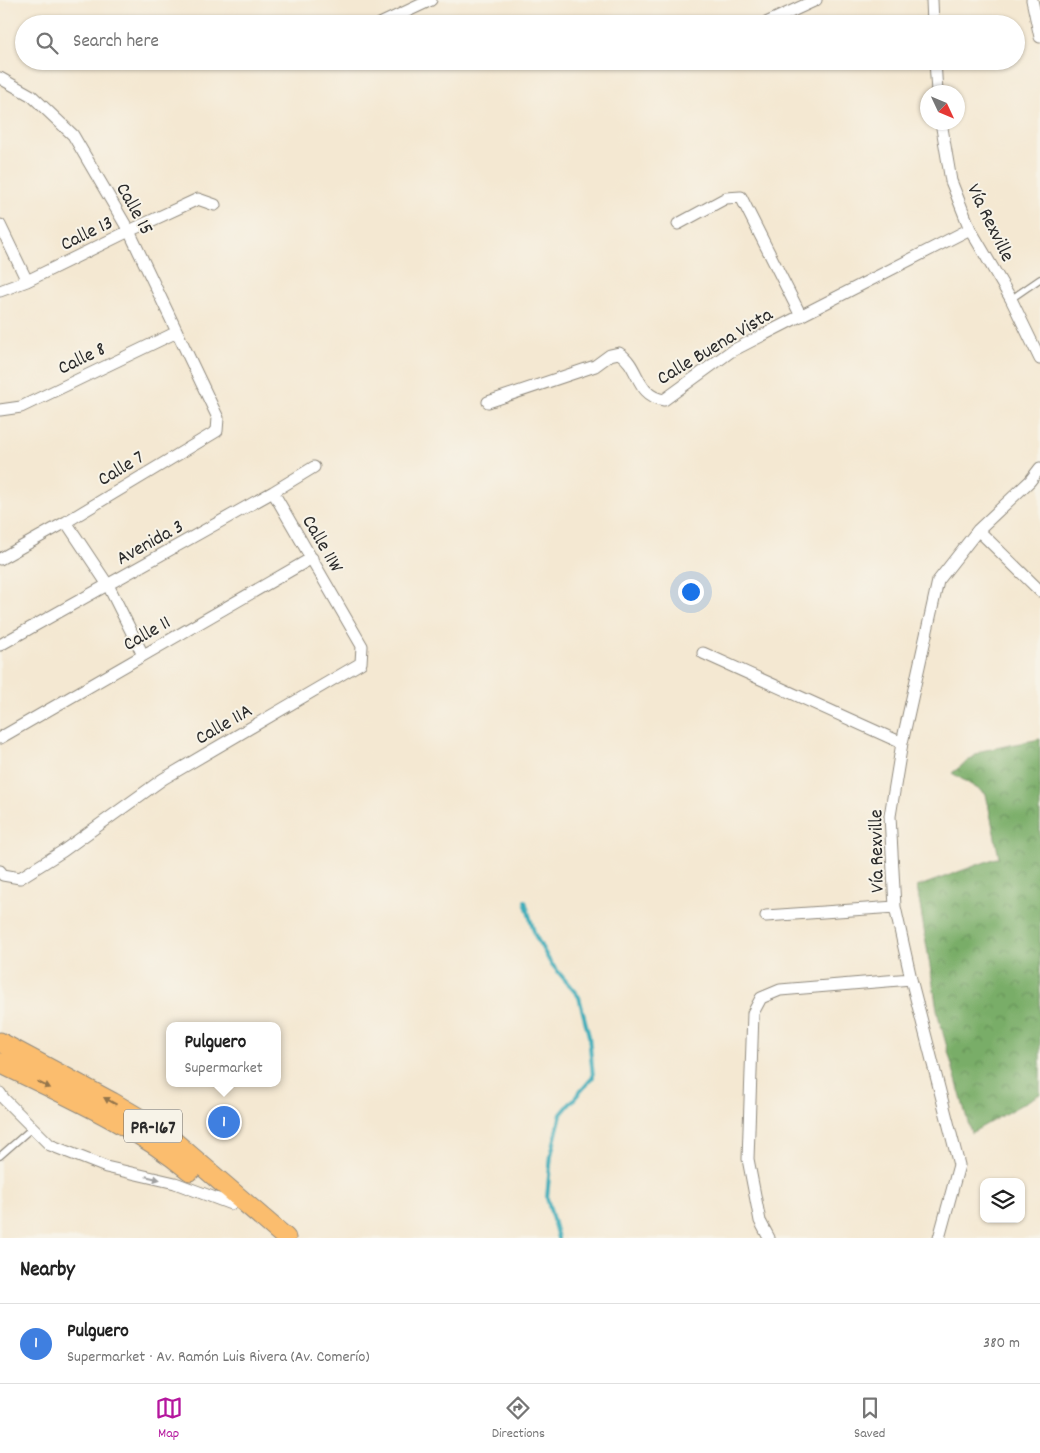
<!DOCTYPE html>
<meta charset="utf-8">
<style>
body{margin:0;font-family:Dekko,sans-serif;background:#f2f2f2;color:#222}
.controls{position:absolute;right:15px;bottom:15px;display:grid;overflow:hidden;border-radius:10px;box-shadow:0 1px 4px #0004}
.controls button{width:45px;height:45px;display:grid;place-items:center;padding:0;border:0;border-bottom:1px solid #e0e0e0;background:#fff;color:#222;font:25px sans-serif}
.compass{position:absolute;left:920px;top:85px;width:45px;height:45px;border-radius:50%;background:#fff;box-shadow:0 1px 4px #0004;rotate:134deg}
.you{position:absolute;left:690px;top:591px;width:18px;height:18px;margin:-12px;border:4px solid #fff;border-radius:50%;background:#1a73e8;box-shadow:0 0 0 8px #1a73e833}
.badge{display:grid;place-items:center;width:32px;height:32px;border-radius:50%;background:#b5179e;color:#fff;font-size:16px;font-weight:700}
.pin{position:absolute;translate:-50% -50%;border:2px solid #fff;box-shadow:0 1px 5px #0006}
.popup{position:absolute;left:166px;top:1022px;width:115px;height:65px;box-sizing:border-box;display:grid;place-content:center;border-radius:10px;background:#fff;filter:drop-shadow(0 1px 4px #0005);font-size:16px;white-space:nowrap;color:#767676}
.popup b{font-size:19px;color:#222}
.popup::after{content:'';position:absolute;left:50%;top:100%;margin-left:-10px;border:10px solid transparent;border-top-color:#fff}
.list{margin:0;padding:0;list-style:none}
h2{display:flex;justify-content:space-between;align-items:center;height:65px;margin:0;padding:0 20px;font-size:21px}
h2 small{font-size:16px;font-weight:400;color:#767676}
.list li{display:grid;grid-template-columns:32px 1fr auto;gap:15px;align-items:center;box-sizing:border-box;height:80px;padding:0 20px;border-top:1px solid #e0e0e0}
.list b{display:block;font-size:19px;white-space:nowrap}
.list p{margin:0;font-size:16px;white-space:nowrap;color:#767676}
.list em{font-size:16px;font-style:normal;color:#767676}
.icon{flex:none;width:28px;height:28px;fill:none;stroke:currentColor;stroke-width:2;stroke-linecap:round;stroke-linejoin:round}
.map{position:relative;flex:none;width:1040px;height:1238px;overflow:hidden}
.search{position:absolute;background:#fff;box-shadow:0 1px 4px #0004;left:15px;right:15px;top:15px;height:55px;display:flex;align-items:center;gap:12px;box-sizing:border-box;padding:0 18px;border-radius:28px;color:#767676;font-size:19px}
.sheet{height:145px;background:#fff}
nav{display:flex;justify-content:space-around;align-items:center;box-sizing:border-box;height:70px;border-top:1px solid #e0e0e0;background:#fff;font-size:14px;color:#767676}
nav a{display:grid;justify-items:center;gap:2px}
nav .on{color:#b5179e}
.map>svg:first-child{display:block}
.forest{fill:url(#forest-crowns);stroke:#526c4a}
.lines{fill:none;stroke-linecap:round;stroke-linejoin:round}
.stream{stroke:#3dadba;stroke-width:4}
.service-casing{stroke:#908a7e;stroke-width:8}
.minor-casing{stroke:#908a7e;stroke-width:13}
.trunk-casing{stroke:#908a7e;stroke-width:21}
.service{stroke:#fff;stroke-width:5.5}
.minor{stroke:#fff;stroke-width:11}
.trunk{stroke:#fbbd6e;stroke-width:19}
.oneway{fill:#93744c}
.oneway2{fill:#a0a0a0}
.labels{text-anchor:middle;stroke-width:4;stroke-linejoin:round;paint-order:stroke}
.shield{fill:#f7f3e8;stroke:#686764;stroke-width:1}
.shield-label{font-size:19px;font-weight:bold;fill:#2b2b2b}
.street-label{font-size:20px;fill:#2b2b2b;stroke:#f7f3e8}
</style>
<div class="map">
<svg width="1040" height="1238" viewBox="0 0 1040 1238">
<defs>
<pattern id="forest-crowns" width="20" height="18" patternUnits="userSpaceOnUse" patternTransform="scale(1.25)"><rect width="20" height="18" fill="#79ad68"/><path d="M2 6a3 3 0 1 1 6 0M12 15a3 3 0 1 1 6 0" fill="none" stroke="#638d56"/></pattern>
</defs>
<rect width="100%" height="100%" fill="#f7f3e8"/>
<filter id="ink" filterUnits="userSpaceOnUse"><feTurbulence type="fractalNoise" baseFrequency=".02" numOctaves="2"/><feDisplacementMap in="SourceGraphic" scale="10" xChannelSelector="R" yChannelSelector="G"/><feConvolveMatrix kernelMatrix="1 2 1 2 8 2 1 2 1" color-interpolation-filters="sRGB"/></filter>
<filter id="wash" filterUnits="userSpaceOnUse"><feTurbulence type="fractalNoise" baseFrequency=".0096" numOctaves="4" result="noise"/><feDisplacementMap in="SourceGraphic" scale="20" xChannelSelector="R" yChannelSelector="G"/><feGaussianBlur stdDeviation="1.12" result="paint"/><feColorMatrix in="noise" values="0 0 0 0 0 0 0 0 0 0 0 0 0 0 0 0 0 1.4 0 .05"/><feComposite in="paint" operator="in"/></filter>
<g filter="url(#wash)">
<rect width="100%" height="100%" fill="#f4e8d2"/>
<path class="forest" d="M1040,739V1094L971,1133L938,1015L917,887L999,857L986,794L952,773L981,751Z"/>
<g class="lines">
<path class="stream" d="M525,901L535,935L550,962L579,997L589,1036L593,1077L561,1114L551,1155L547,1198L558,1238"/>
</g>
</g>
<g filter="url(#ink)">
<g class="lines">
<g class="service-casing">
<path id="service" d="M1011,299L1040,279
M0,1156L32,1128"/>
</g>
<g class="minor-casing">
<path id="minor" d="M932,0L933,24
M1032,0L1040,37
M380,24L431,0
M764,24L816,0
M935,61L937,92
M0,78L32,96L73,135L129,231L218,418L217,431L66,522L0,559
M941,122L951,181L970,229L1011,299L1040,359
M678,224L726,198L741,197L801,316
M0,225L27,281
M0,291L27,281L129,231L198,199L215,205
M488,402L595,366L610,355L619,353C640,366 635,395 664,400L730,352L970,229
M0,410L21,407L177,332
M66,522L108,585L143,655
M978,530L1040,591
M0,645L273,492L314,467
M703,653L902,743
M0,738L312,558
M0,871L3,875L20,878L63,851L163,779L361,663L362,646L273,492
M766,916L895,907
M0,1093L4,1099L50,1145L106,1167L175,1183L231,1204
M769,1238L760,1221L748,1159L753,1013L761,998L780,990L911,979
M939,1238L959,1165L911,979L895,907L890,816L902,743L938,581L978,530L1030,481L1040,468"/>
</g>
<g class="trunk-casing">
<path id="trunk" d="M0,1042L112,1102L163,1132L286,1238
M0,1063C65,1095 133,1124 190,1171"/>
</g>
<use href="#service" class="service"/>
<use href="#minor" class="minor"/>
<use href="#trunk" class="trunk"/>
</g>
<defs><path id="oneway-solid" d="M-6-.8H1V-3.2L6.5 0L1 3.2V.8H-6Z" transform="scale(1.25)"/></defs>
<g class="oneway">
<use href="#oneway-solid" transform="translate(44 1085) rotate(26)"/>
<use href="#oneway-solid" transform="translate(110 1101) rotate(-151)"/>
</g>
<use class="oneway2" href="#oneway-solid" transform="translate(153 1178) rotate(13)"/>
</g>
<g class="labels">
<rect class="shield" x="124" y="1109.5" width="58" height="33" rx="4"/>
<g class="shield-label">
<text x="153" y="1133">PR-167</text>
</g>
<g class="street-label">
<text transform="translate(136 208) rotate(61)" y="7">Calle 15</text>
<text transform="translate(992 222) rotate(64)" y="7">Vía Rexville</text>
<text transform="translate(86 232) rotate(-26)" y="7">Calle 13</text>
<text transform="translate(714 345) rotate(-31)" y="7">Calle Buena Vista</text>
<text transform="translate(81 357) rotate(-26)" y="7">Calle 8</text>
<text transform="translate(120 467) rotate(-31)" y="7">Calle 7</text>
<text transform="translate(149 541) rotate(-29)" y="7">Avenida 3</text>
<text transform="translate(324 543) rotate(60)" y="7">Calle 11W</text>
<text transform="translate(146 632) rotate(-30)" y="7">Calle 11</text>
<text transform="translate(223 723) rotate(-30)" y="7">Calle 11A</text>
<text transform="translate(875 851) rotate(-91)" y="7">Vía Rexville</text>
</g>
</g>
</svg>
<div class="controls">
<button><svg class="icon" aria-label="layers" viewBox="0 0 24 24"><path d="M12 4l9 5-9 5-9-5zM3 14l9 5 9-5"/></svg></button>
</div>
<svg class="compass" viewBox="-18 -18 36 36"><path d="M0-13l5 13h-10z" fill="#e53935"/><path d="M0 13l5-13h-10z" fill="#767676"/></svg>
<div class="you"></div>
<div class="pin badge" style="left:224px;top:1122px;background:#3f7fe0">1</div>
<div class="popup"><b>Pulguero</b>Supermarket</div>
<div class="search"><svg class="icon" aria-label="search" viewBox="0 0 24 24"><circle cx="10" cy="10" r="6"/><path d="M15 15l6 6"/></svg>Search here</div>
</div>
<section class="sheet">
<h2>Nearby<small></small></h2>
<ul class="list">
<li><span class="badge" style="background:#3f7fe0">1</span><div><b>Pulguero</b><p>Supermarket · Av. Ramón Luis Rivera (Av. Comerío)</p></div><em>380 m</em></li>
</ul>
</section>
<nav>
<a class="on"><svg class="icon" aria-label="map" viewBox="0 0 24 24"><path d="M3 6l6-2 6 2 6-2v14l-6 2-6-2-6 2zM9 4v14M15 6v14"/></svg>Map</a>
<a><svg class="icon" aria-label="directions" viewBox="0 0 24 24"><path d="M12 3l9 9-9 9-9-9zM9 14v-3h6M13 9l2 2-2 2"/></svg>Directions</a>
<a><svg class="icon" aria-label="saved" viewBox="0 0 24 24"><path d="M7 4h10v16l-5-4-5 4z"/></svg>Saved</a>
</nav>
